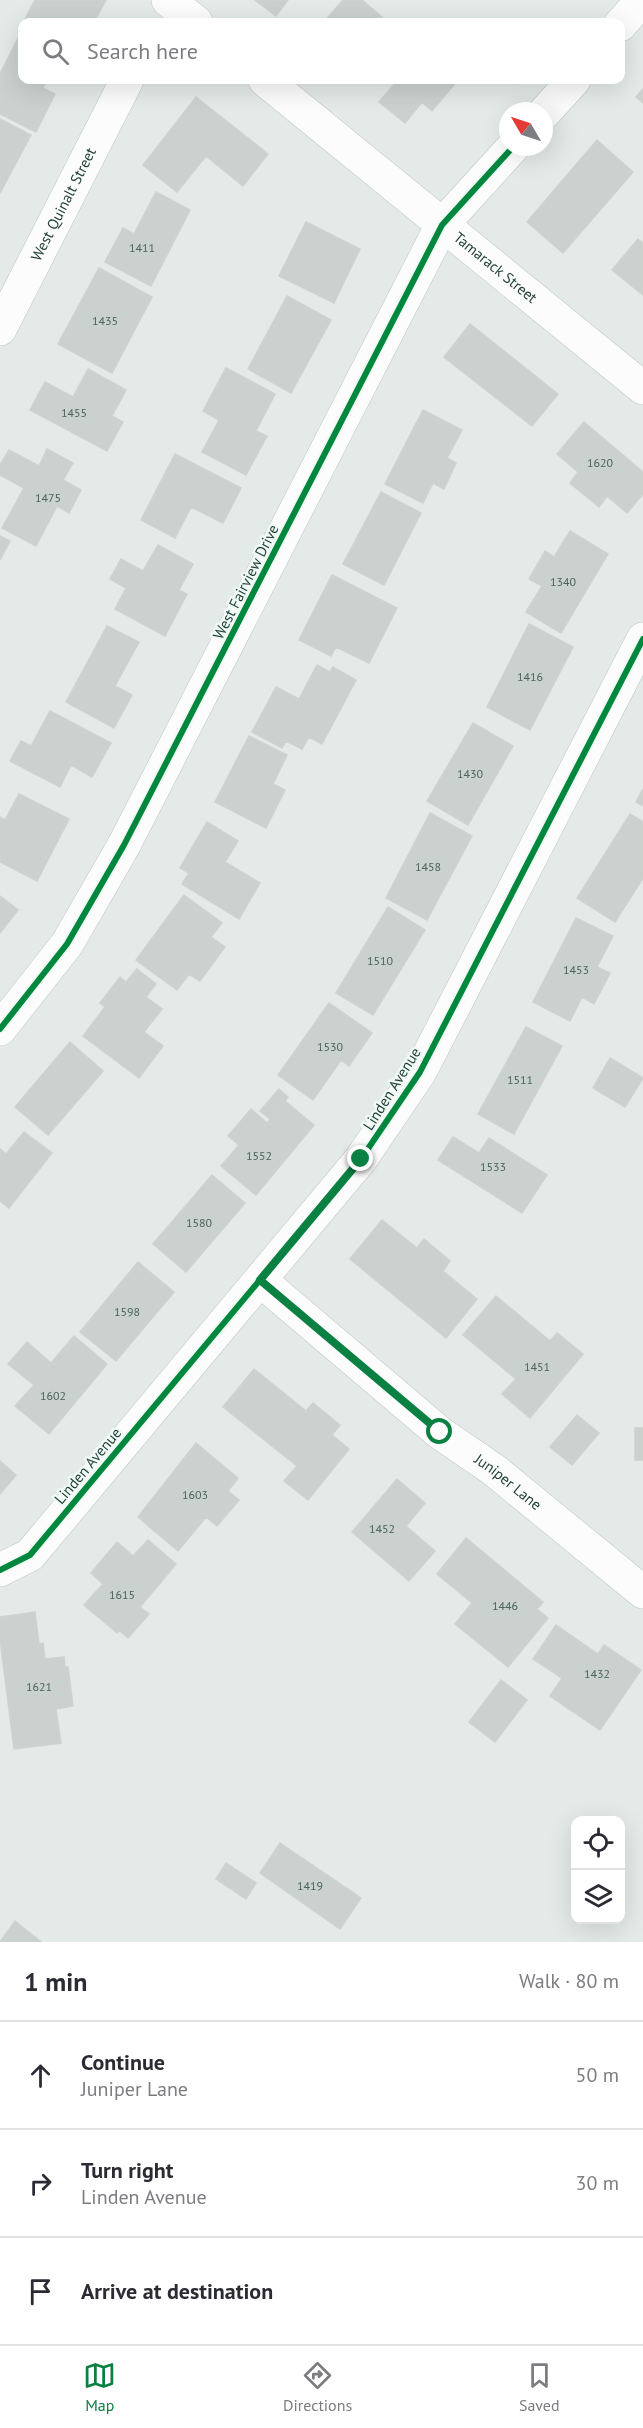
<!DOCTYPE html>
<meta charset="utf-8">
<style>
body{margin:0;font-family:"PT Sans",sans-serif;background:#f7f7f7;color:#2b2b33}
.controls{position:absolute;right:18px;bottom:18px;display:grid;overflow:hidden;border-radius:12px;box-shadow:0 6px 24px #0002}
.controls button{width:54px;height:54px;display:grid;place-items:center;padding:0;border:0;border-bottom:2px solid #e1e1e2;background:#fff;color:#2b2b33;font:30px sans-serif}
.compass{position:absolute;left:499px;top:102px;width:54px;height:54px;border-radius:50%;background:#fff;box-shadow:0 6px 24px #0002;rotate:309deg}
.stop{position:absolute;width:18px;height:18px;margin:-14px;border:4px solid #0b8043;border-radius:50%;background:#fff}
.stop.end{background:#0b8043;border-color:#fff;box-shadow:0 2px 6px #0008}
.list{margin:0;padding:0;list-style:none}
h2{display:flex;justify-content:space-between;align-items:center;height:78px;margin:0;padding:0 24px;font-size:26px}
h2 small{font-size:20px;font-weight:400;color:#7c7c81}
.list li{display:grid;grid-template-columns:39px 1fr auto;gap:18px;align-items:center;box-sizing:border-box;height:108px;padding:0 24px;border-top:2px solid #e1e1e2}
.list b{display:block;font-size:22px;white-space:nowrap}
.list p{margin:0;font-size:20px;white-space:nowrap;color:#7c7c81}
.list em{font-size:20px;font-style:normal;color:#7c7c81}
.icon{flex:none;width:33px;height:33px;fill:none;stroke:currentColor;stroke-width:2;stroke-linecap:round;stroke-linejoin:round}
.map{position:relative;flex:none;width:643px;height:1942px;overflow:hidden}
.search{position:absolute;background:#fff;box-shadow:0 6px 24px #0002;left:18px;right:18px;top:18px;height:66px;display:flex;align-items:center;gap:15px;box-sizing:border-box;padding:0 21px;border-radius:12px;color:#7c7c81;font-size:22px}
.sheet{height:402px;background:#fff}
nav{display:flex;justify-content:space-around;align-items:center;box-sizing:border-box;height:84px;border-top:2px solid #e1e1e2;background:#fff;font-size:16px;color:#7c7c81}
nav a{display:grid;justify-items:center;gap:3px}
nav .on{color:#0b8043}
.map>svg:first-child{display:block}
.building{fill:#cad1ce;stroke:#ccd3d0;stroke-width:1.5}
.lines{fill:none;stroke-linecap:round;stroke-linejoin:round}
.minor-casing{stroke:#c0c7c4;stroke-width:34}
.minor{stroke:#fbfcfb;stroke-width:33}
.cycleway-casing{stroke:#f1f9f5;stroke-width:10}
.cycleway{stroke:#00873e;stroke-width:6}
.route{stroke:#0b8043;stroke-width:8}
.labels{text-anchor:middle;stroke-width:5;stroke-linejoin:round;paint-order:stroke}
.number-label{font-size:12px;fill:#4a645e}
.street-label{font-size:15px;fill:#1f3f37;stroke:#f1f9f5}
</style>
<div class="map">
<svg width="643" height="1942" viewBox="0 0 643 1942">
<rect width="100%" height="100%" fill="#e3eae7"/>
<path class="building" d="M35,0H106L94,22H32L25,19Z
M255,0H288L276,16Z
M343,0H362L382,17L377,22H324Z
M22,30V80H47L43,88L55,94L36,132L0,114V74Z
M398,80H458L432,111L422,102L405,123L379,102Z
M643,89V103L636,97Z
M196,97L268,154L243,186L206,156L177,192L143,165Z
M0,119L31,135L0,193Z
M597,140L633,172L563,253L527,222Z
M156,192L190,210L151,286L105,262L123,228L134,234Z
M306,222L360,249L334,303L279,276Z
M638,239L643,243V295L612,270Z
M99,268L152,297L112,373L58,344Z
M287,296L331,320L291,393L248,369Z
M470,324L558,394L532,426L444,357Z
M226,368L275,394L256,431L267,436L246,475L202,452L219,420L203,411Z
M88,369L126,390L112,416L123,422L107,451L30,410L45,382L73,397Z
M423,410L462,430L447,458L456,463L444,489L433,483L423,503L385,484Z
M584,422L643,472V494L627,513L607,496L599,507L570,483L578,472L557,454Z
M47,449L73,463L63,480L81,490L69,513L57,506L36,546L2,528L24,488L0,475V465L9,450L39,466Z
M175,454L241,488L223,523L191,507L175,538L141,520Z
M381,492L421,513L384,585L343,564Z
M570,531L608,554L561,633L526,612L542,586L529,579L545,551L554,557Z
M0,536L10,541L0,560Z
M158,545L193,564L179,590L187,594L165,636L115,609L126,588L110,579L121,559L143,571Z
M332,575L397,608L369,663L336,647L331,656L299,640Z
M529,624L573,647L530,730L487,707Z
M107,626L139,642L115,686L132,695L114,728L66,702Z
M317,665L330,672L333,667L356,680L322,744L309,737L302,749L286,741L282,748L252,732L276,687L299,699Z
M50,711L111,743L92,777L71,765L60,787L10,761L21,741L31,746Z
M473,723L513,746L468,825L427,801Z
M249,736L287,755L273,784L285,790L266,828L215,802Z
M643,789V806L636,802Z
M19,794L69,819L37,881L0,862V817L5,820Z
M430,813L472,836L427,920L386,898Z
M630,814L643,822V878L615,922L577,898Z
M207,822L238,841L225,862L260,883L239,919L182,884L189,873L180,868Z
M184,895L222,923L211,937L225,947L200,981L189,974L177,990L136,960Z
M0,896L18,910L0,933Z
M388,907L425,930L373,1015L336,993Z
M576,918L613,936L597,967L610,973L594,1004L582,997L570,1021L533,1002Z
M137,969L156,984L146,997L162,1009L144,1032L163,1046L139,1078L83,1036L105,1007L100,1003L120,977L126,982Z
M329,1003L372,1033L349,1066L341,1060L313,1100L278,1075Z
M526,1027L562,1046L514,1134L478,1114Z
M70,1042L103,1071L48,1135L15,1107Z
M610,1058L643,1078L625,1107L593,1088Z
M279,1089L288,1097L270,1119L260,1111Z
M285,1101L314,1125L256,1195L221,1166L239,1145L228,1136L251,1109L267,1123Z
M24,1132L52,1153L9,1208L0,1201V1149L6,1154Z
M453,1137L479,1153L489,1138L547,1175L522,1213L438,1160Z
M212,1175L245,1203L186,1272L153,1244Z
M382,1220L417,1248L424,1239L450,1261L443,1271L477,1299L446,1338L350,1259Z
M138,1262L174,1292L116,1361L80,1332Z
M496,1296L550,1341L557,1333L583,1354L530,1418L502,1394L516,1379L463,1335Z
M74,1336L107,1364L49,1434L15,1406L34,1385L8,1364L27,1342L51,1363Z
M254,1369L306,1411L313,1403L340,1425L332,1435L349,1449L308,1500L284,1481L297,1466L223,1407Z
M577,1415L599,1433L572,1465L550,1447Z
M635,1428H643V1460H635Z
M196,1443L238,1478L228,1491L239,1500L217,1526L206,1517L178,1551L138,1517Z
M0,1461L16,1475L0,1494Z
M397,1479L425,1503L406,1526L435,1551L409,1581L352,1532Z
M466,1538L543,1602L537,1609L548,1618L508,1667L455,1624L472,1603L437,1574Z
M148,1540L176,1564L140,1607L149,1614L128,1638L119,1630L117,1633L84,1605L103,1584L91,1573L117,1542L133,1556Z
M35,1612L39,1644L43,1643L45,1659L64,1657L65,1667H68L73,1706L56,1709L61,1743L14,1749L0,1639V1617Z
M556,1625L598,1654L604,1645L641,1670L600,1730L550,1696L562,1678L533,1659Z
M501,1680L527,1700L495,1742L469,1722Z
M280,1843L361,1898L340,1929L260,1873Z
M226,1863L256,1883L246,1899L216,1879Z
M15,1921L41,1942H0Z"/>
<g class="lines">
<g class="minor-casing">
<g id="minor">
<path d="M168,0L196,22"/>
<path d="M620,25L642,0"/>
<path id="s1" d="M265,80L643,388"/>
<path d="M544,113L574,80"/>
<path id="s2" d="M0,329L127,80"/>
<path d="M0,1029L67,944L124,845L442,225L513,147"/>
<path id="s3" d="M260,1280L440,1433L494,1470L643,1592"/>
<path d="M0,1570L30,1555L361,1159L420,1072L643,639"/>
</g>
</g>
<use href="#minor" class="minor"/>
<g class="cycleway-casing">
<path id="cycleway" d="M0,1029L67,944L124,845L442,225L513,147
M0,1570L30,1555L361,1159L420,1072L643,639"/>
</g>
<use href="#cycleway" class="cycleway"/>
</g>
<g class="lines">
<path class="route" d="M361,1159L260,1280L440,1432"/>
</g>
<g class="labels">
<g class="number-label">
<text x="142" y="252">1411</text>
<text x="105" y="325">1435</text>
<text x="74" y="417">1455</text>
<text x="600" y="467">1620</text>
<text x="48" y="502">1475</text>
<text x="563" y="586">1340</text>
<text x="530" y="681">1416</text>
<text x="470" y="778">1430</text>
<text x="428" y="871">1458</text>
<text x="380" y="965">1510</text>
<text x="576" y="974">1453</text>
<text x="330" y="1051">1530</text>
<text x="520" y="1084">1511</text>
<text x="259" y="1160">1552</text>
<text x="493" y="1171">1533</text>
<text x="199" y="1227">1580</text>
<text x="127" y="1316">1598</text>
<text x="537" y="1371">1451</text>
<text x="53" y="1400">1602</text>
<text x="195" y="1499">1603</text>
<text x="382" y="1533">1452</text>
<text x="122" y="1599">1615</text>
<text x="505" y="1610">1446</text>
<text x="597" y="1678">1432</text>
<text x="39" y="1691">1621</text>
<text x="310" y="1890">1419</text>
</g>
<g class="street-label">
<text dy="5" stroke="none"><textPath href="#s2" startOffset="140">West Quinalt Street</textPath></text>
<text dy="5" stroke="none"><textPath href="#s1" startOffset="297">Tamarack Street</textPath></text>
<text transform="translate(246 582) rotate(-63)" y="5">West Fairview Drive</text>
<text transform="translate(392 1089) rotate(-58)" y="5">Linden Avenue</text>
<text transform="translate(88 1466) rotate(-50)" y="5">Linden Avenue</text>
<text dy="5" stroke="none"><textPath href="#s3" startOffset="320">Juniper Lane</textPath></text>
</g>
</g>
</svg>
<div class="controls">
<button><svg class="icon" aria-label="locate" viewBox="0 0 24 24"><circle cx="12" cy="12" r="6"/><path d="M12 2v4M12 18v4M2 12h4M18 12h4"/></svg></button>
<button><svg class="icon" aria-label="layers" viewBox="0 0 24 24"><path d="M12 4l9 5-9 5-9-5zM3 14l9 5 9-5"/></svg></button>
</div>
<svg class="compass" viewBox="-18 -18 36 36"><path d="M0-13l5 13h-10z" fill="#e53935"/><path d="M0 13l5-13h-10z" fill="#7c7c81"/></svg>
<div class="stop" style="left:440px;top:1432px"></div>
<div class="stop end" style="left:361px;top:1159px"></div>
<div class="search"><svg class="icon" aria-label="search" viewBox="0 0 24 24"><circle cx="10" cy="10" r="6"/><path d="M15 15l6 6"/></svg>Search here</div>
</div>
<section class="sheet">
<h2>1 min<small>Walk · 80 m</small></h2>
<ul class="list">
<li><svg class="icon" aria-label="ahead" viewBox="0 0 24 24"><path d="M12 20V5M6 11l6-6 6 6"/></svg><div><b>Continue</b><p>Juniper Lane</p></div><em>50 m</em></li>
<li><svg class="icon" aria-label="right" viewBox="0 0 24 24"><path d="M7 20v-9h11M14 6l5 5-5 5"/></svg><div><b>Turn right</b><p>Linden Avenue</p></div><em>30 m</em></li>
<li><svg class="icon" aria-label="arrive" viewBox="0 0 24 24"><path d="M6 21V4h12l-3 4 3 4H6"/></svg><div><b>Arrive at destination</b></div></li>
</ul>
</section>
<nav>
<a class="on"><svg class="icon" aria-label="map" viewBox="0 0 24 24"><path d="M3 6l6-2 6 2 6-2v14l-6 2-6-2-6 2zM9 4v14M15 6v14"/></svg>Map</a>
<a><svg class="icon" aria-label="directions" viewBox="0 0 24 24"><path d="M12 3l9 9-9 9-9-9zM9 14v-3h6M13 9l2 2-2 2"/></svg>Directions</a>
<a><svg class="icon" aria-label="saved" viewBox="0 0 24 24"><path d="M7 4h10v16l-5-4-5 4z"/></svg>Saved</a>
</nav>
